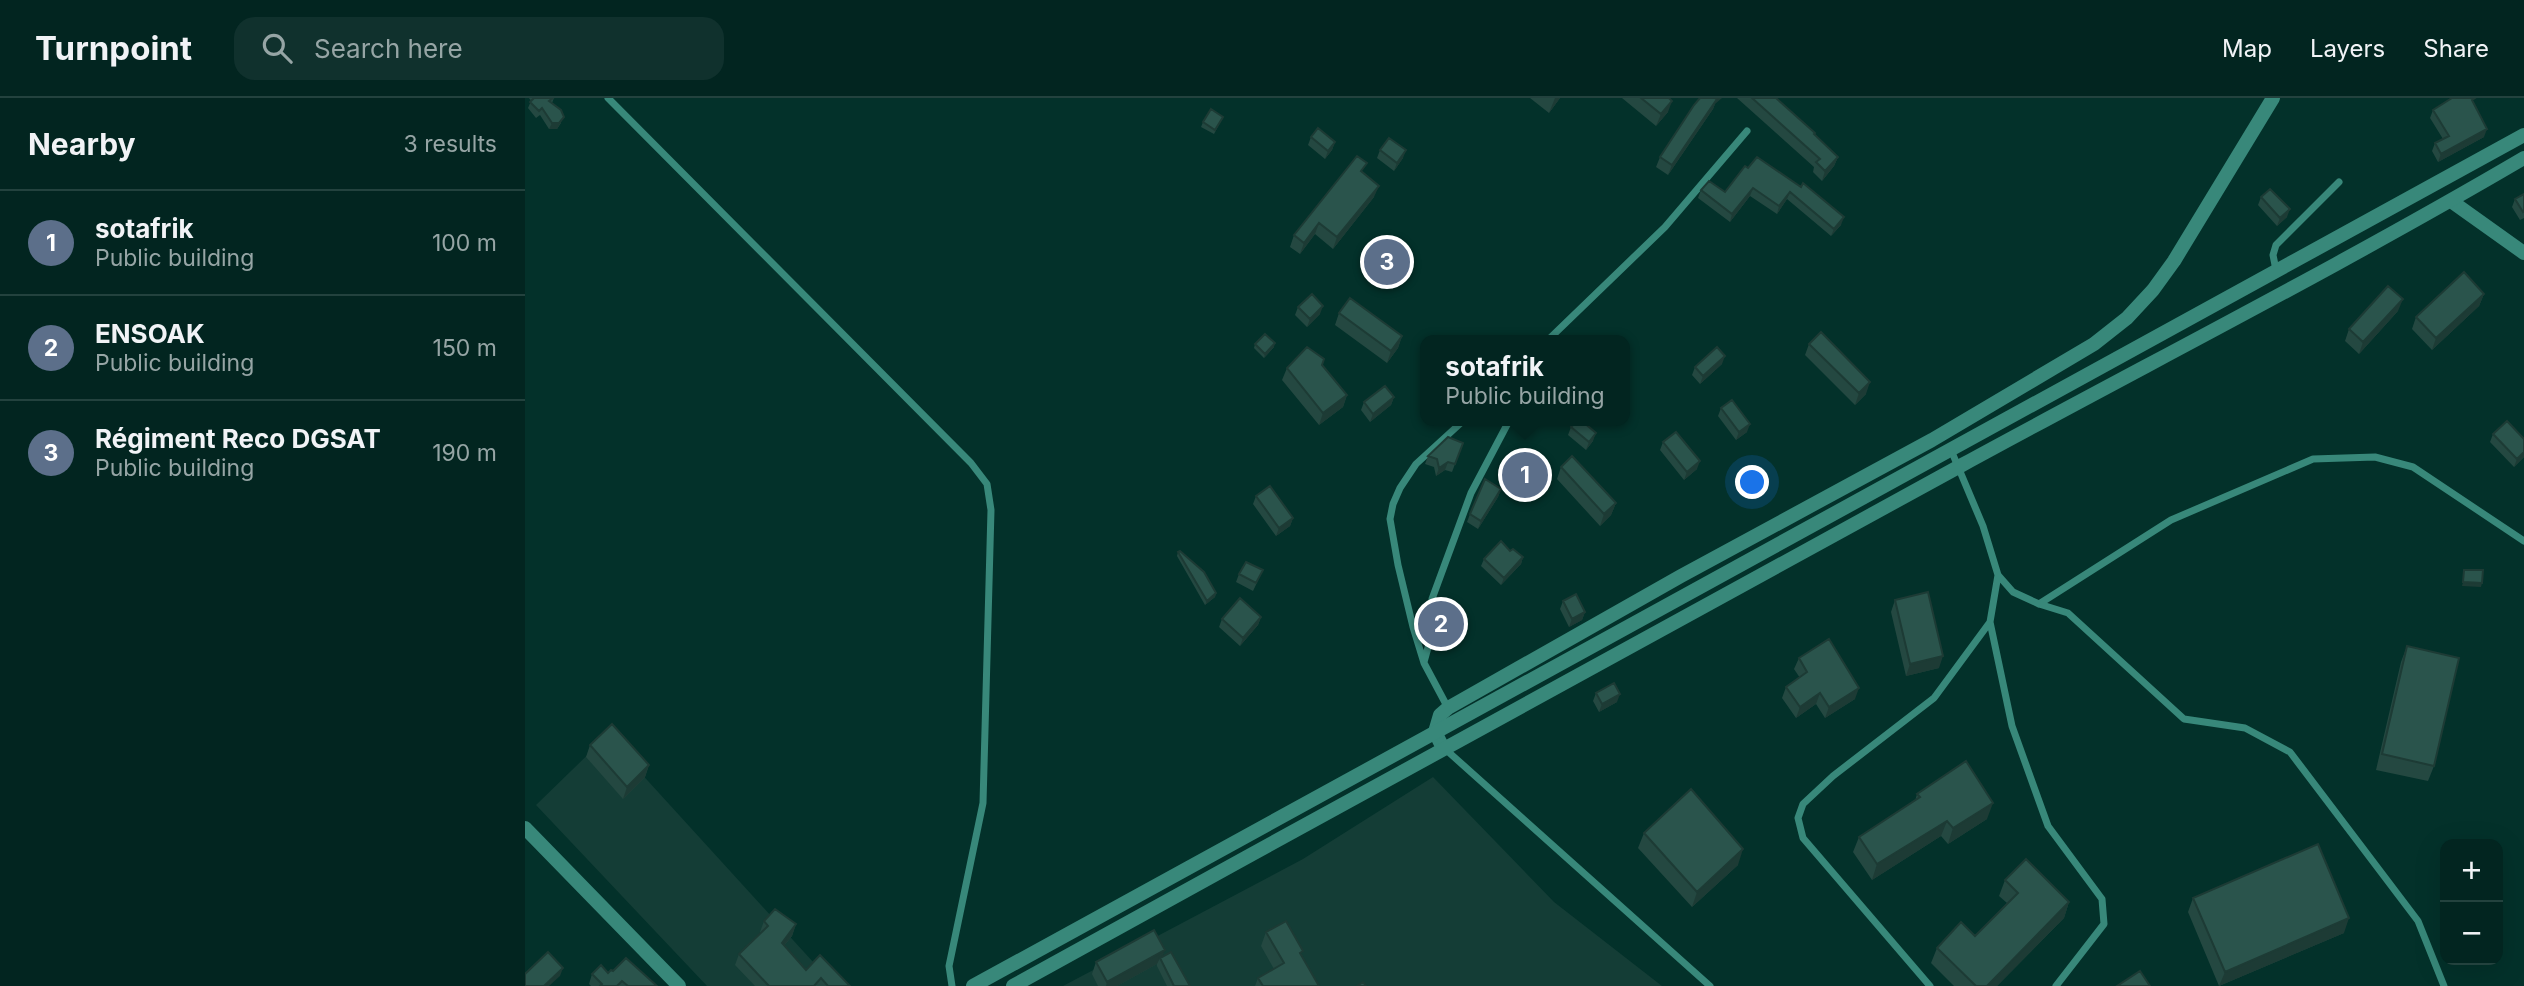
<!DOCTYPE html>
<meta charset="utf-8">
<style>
body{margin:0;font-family:Inter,sans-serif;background:#10312d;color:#f1f3f6}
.controls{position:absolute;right:21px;bottom:21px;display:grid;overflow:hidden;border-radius:14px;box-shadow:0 7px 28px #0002}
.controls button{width:63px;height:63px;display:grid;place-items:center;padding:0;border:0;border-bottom:2px solid #23423e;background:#022520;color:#f1f3f6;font:35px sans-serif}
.you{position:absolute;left:1228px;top:385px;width:24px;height:24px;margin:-18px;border:5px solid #fff;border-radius:50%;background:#1a73e8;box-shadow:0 0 0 10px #1a73e833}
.badge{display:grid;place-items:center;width:46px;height:46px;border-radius:50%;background:#db2777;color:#fff;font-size:23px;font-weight:700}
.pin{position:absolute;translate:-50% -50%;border:4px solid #fff;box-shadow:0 2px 7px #0006}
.popup{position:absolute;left:895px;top:237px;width:210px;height:91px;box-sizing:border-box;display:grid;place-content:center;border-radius:14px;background:#022520;filter:drop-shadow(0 2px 5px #0005);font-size:23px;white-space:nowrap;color:#96a5a5}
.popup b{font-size:26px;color:#f1f3f6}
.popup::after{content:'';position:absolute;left:50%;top:100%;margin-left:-14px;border:14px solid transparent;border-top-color:#022520}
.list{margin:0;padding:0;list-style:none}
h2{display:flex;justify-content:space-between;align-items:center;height:91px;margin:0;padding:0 28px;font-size:30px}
h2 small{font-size:23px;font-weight:400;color:#96a5a5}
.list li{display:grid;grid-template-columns:46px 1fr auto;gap:21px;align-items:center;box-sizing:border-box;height:105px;padding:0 28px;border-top:2px solid #23423e}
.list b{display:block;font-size:26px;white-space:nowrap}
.list p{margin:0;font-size:23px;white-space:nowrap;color:#96a5a5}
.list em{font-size:23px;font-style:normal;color:#96a5a5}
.icon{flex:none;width:38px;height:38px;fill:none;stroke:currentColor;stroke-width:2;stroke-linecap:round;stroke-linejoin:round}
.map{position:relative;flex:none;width:1999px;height:888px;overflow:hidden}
header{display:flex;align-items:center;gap:42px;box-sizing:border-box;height:98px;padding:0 35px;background:#022520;border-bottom:2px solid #23423e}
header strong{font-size:33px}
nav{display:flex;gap:38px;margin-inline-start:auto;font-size:24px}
.search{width:490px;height:63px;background:#10312d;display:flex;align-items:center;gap:18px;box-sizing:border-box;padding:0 24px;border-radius:21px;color:#96a5a5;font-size:26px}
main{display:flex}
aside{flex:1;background:#022520}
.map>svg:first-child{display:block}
.built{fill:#143d36}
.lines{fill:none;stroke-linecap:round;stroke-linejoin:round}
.service{stroke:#38887a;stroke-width:7}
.minor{stroke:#38887a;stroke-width:14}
.tertiary{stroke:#38887a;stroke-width:14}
.wall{fill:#244841}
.shaded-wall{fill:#1d3b35}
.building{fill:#2a544c;stroke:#1d3b35;stroke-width:2}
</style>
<header>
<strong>Turnpoint</strong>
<div class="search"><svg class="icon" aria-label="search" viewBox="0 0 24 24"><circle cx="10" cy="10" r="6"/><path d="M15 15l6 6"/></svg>Search here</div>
<nav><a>Map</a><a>Layers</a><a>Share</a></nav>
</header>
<main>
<aside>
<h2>Nearby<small>3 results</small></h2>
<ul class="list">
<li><span class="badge" style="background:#5c6f8a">1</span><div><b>sotafrik</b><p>Public building</p></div><em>100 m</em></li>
<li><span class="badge" style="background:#5c6f8a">2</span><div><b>ENSOAK</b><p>Public building</p></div><em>150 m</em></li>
<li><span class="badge" style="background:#5c6f8a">3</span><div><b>Régiment Reco DGSAT</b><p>Public building</p></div><em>190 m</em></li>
</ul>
</aside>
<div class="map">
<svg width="1999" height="888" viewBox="0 0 1999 888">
<rect width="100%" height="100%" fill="#03312a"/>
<path class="built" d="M82,638L310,888H182L11,707Z
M908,679L1029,804L1137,888H538L778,761Z"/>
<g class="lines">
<path class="service" d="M83,0L446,365L462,386L466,412L458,705L424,868L427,888
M1751,172L1748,157L1751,147L1814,84
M1023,242L1140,129L1222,33
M1426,352L1458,428L1473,477L1488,494L1514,506L1543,515L1659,621L1720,630L1765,654L1893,823L1919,888
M1473,477L1465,524L1487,628L1523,728L1577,801L1579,826L1531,888
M1514,506L1646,422L1788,361L1850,359L1888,369L1999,443
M899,564L904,546L907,501L946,395L984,323
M923,610L899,565L888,529L873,467L865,421L868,406L875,390L891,366L938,323
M919,650L1185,888
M1405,888L1278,740L1273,720L1278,706L1308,678L1409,600L1465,524"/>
<path class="minor" d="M1926,103L1999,155
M918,650L910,634L915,617L923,610L1156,478L1407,342L1569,246L1602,220L1628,192L1649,163L1748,0
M0,730L154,888"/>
<path class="tertiary" d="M448,888L1999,37
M488,888C804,714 1119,539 1437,367C1624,265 1815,168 1999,60"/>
</g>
<path class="wall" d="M4,0H29L27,5L36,25L32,31H24L15,17L11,20L3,10L6,3Z
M1005,0H1035L1024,15Z
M1097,0H1144L1143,14L1131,28Z
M1212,0H1251L1313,59L1309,68L1297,83L1288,74L1289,69Z
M1949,5L1959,39L1913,64L1907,53L1910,45L1918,41L1905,20L1908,12Z
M1190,6L1188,11L1143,77L1131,69L1135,59Z
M698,19L689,36L676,29L678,24Z
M786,39L810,44L807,52L800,61L783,47Z
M855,52L878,60L869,73L852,60Z
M1232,59L1316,127L1306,138L1262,101L1252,116L1225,98L1205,124L1173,100L1176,92L1200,94Z
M838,75L849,99L808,151L790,136L775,156L765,149L769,137Z
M1999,96V120L1995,122L1987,109L1990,101Z
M1736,99L1762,119L1752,128L1733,107Z
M1959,196L1954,208L1907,252L1887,231L1891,219Z
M773,209L795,216L782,229L770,217Z
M1873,213L1834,256L1820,243L1824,231Z
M814,215L877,238L873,250L862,265L810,227Z
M730,246L749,249L739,260L729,250Z
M1284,246L1341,296L1330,307L1280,257Z
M1197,266L1175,286L1167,277L1170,269Z
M797,267L822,297L818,309L794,327L757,282L762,270Z
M869,299L866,307L845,324L836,312L839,304Z
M1196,310L1222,334L1211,342L1193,318Z
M1046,329L1068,343L1061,352L1043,337Z
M1968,336L1999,341V359L1989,369L1965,344Z
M1138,344L1172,371L1159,382L1135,352Z
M938,345L927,374L920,372L911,378L909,369L900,366L903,358Z
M1036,369L1091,405L1086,417L1075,428L1032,381Z
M976,391L973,399L953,431L942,424L945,416Z
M731,398L768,420L765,428L751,438L728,406Z
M985,453L998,459L996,466L976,487L956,468L959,461Z
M653,454L691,495L690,499L680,507L652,458Z
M738,472L728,493L711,484L714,476Z
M1370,502L1414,570L1381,578L1366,514Z
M1038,503L1060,514L1057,522L1044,529L1035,511Z
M736,519L733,527L715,548L694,529L697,521Z
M1882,548L1909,668L1903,683L1851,672L1876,564Z
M1274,560L1330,601L1300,620L1291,606L1271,620L1257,600L1261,589L1275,580L1269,571Z
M1071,595L1092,604L1074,614L1068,603Z
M65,647L124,667L120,679L98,701L61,659Z
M1392,696L1462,721L1423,746L1416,738L1347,782L1328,754L1334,739L1390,703Z
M1119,735L1213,767L1167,809L1113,750Z
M1480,782L1544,804L1539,820L1472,888H1429L1406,865L1412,850L1450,838L1482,805L1474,798Z
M1668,800L1819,835L1694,888L1663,814Z
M239,823L271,826L267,838L259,848L281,872L325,888H230L210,867L214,856L236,835L235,834Z
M741,834L777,858L794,888H730L733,880L749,871L736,848Z
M638,858L665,888H642L632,868V866L592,888H573L567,876L571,864Z
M88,873L132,888H66L64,886L67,876Z"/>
<path class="shaded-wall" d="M1030,0H1035L1024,15Z
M1190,0H1197L1190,6L1188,11L1143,77L1147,67Z
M1147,3L1143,14L1131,28L1136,16Z
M39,19L32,31H24L27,25Z
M1962,31L1959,39L1913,64L1916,56Z
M810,44L807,52L800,61L803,53Z
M881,52L878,60L869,73L872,65Z
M1313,59L1309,68L1297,83L1300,73Z
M854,88L849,99L808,151L812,139Z
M1228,90L1225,98L1205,124L1207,116Z
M1265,94L1262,101L1252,116L1254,108Z
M1765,111L1762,119L1752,128L1755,120Z
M1319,119L1316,127L1306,138L1309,131Z
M794,125L790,136L775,156L779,145Z
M1959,196L1954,208L1907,252L1911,240Z
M1878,201L1873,213L1834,256L1838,244Z
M798,208L795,216L782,229L785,221Z
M877,238L873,250L862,265L866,253Z
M750,245L749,249L739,260L740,256Z
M1200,258L1197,266L1175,286L1178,278Z
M1345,284L1341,296L1330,307L1334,295Z
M822,297L818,309L794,327L798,315Z
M869,299L866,307L845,324L848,316Z
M1225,326L1222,334L1211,342L1214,334Z
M1071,335L1068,343L1061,352L1064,344Z
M1999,354V359L1989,369L1992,361Z
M1175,363L1172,371L1159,382L1162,374Z
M923,364L920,372L911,378L914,370Z
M976,391L973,399L953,431L956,423Z
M1091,405L1086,417L1075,428L1079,416Z
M768,420L765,428L751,438L754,430Z
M998,459L996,466L976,487L979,480Z
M1938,484L1957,485L1956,489L1937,488Z
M691,495L690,499L680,507L682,503Z
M1060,514L1057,522L1044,529L1047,521Z
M736,519L733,527L715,548L718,540Z
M1418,558L1414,570L1381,578L1385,566Z
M1334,590L1330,601L1300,620L1304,609Z
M1295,595L1291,606L1271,620L1275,609Z
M1095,596L1092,604L1074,614L1077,606Z
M124,667L120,679L98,701L102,689Z
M1468,705L1462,721L1423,746L1428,730Z
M1422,723L1416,738L1347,782L1352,766Z
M1218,751L1213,767L1167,809L1172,794Z
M1544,804L1539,820L1472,888H1462Z
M1824,820L1819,835L1694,888L1700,874Z
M271,826L267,838L252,856L257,845Z
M640,852L636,863L635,860L632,866L592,888H581L582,884Z
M38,870L35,878L24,888H19Z"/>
<path class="building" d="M9,0H28L24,3L36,12L39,19L34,25H27L17,10L14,13L5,4Z
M1116,0H1144L1147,3L1136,16Z
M1175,0H1190L1192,1L1147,67L1135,59L1169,7Z
M1227,0H1251L1290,35L1289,36L1313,59L1300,73L1291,64L1295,61Z
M1927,0H1950L1947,2L1962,31L1916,56L1910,45L1924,38L1908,12Z
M686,11L698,19L690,32L678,24Z
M793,30L810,44L803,53L786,39Z
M864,40L881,52L872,65L855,52Z
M832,58L842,65L836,73L854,88L812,139L794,125L779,145L769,137Z
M1232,59L1276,89L1278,85L1319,119L1309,131L1265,94L1254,108L1228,90L1207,116L1176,92L1184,83L1200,94L1220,68L1223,70Z
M1745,91L1765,111L1755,120L1736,99Z
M1999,96V113L1998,114L1990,101Z
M1939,174L1959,196L1911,240L1891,219Z
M1863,188L1878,201L1838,244L1824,231Z
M787,196L798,208L785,221L773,209Z
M825,200L877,238L866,253L814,215Z
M1296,234L1345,284L1334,295L1284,246Z
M740,236L750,245L740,256L730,246Z
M782,249L799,261L797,267L822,297L798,315L762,270Z
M1192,249L1200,258L1178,278L1170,269Z
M860,288L869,299L848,316L839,304Z
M1207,302L1225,326L1214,334L1196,310Z
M1052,323H1057L1071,335L1064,344L1046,329Z
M1982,323L1999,341V354L1992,361L1968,336Z
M1151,334L1175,363L1162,374L1138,344Z
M923,339L938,345L930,366L923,364L914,370L912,361L903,358Z
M1047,358L1091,405L1079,416L1036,369Z
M960,381L976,391L956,423L945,416Z
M745,388L768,420L754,430L731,398Z
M976,443L985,453L988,451L998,459L979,480L959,461Z
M655,453L679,474L691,495L682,503L653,454Z
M721,464L738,472L731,485L714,476Z
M1939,472H1958L1957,485L1938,484Z
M1403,494L1418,558L1385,566L1370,502Z
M1051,496L1060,514L1047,521L1038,503Z
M715,500L736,519L718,540L697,521Z
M1304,541L1334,590L1304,609L1295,595L1275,609L1261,589L1282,574L1274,560Z
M1882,548L1934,560L1909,668L1857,656Z
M1089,585L1095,596L1077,606L1071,595Z
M87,626L124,667L102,689L65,647Z
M1441,663L1468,705L1428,730L1422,723L1352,766L1334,739L1395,699L1392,696Z
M1166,691L1218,751L1172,794L1119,735Z
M1793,746L1824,820L1700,874L1668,800Z
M1501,761L1544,804L1462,888H1451L1412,850L1436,824L1450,838L1493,795L1480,782Z
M250,811L271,826L257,845L281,872L295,857L325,888H303L296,880L289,888H244L214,856L243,828L239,823Z
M761,823L778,853L775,855L794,888H738L733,880L759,865L741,834Z
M629,832L640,852L582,884L571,864Z
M23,854L38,870L19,888H0V876Z
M646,854L665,888H649L635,860Z
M101,860L132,888H103L97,883L92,888H75L77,886L67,876L76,867L83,875L86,872L88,873Z
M1615,873L1625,888H1592Z
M838,884L841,888H832Z"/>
</svg>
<div class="controls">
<button>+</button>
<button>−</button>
</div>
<div class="you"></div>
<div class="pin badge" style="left:1000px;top:377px;background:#5c6f8a">1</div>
<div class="popup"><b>sotafrik</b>Public building</div>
<div class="pin badge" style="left:916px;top:526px;background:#5c6f8a">2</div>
<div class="pin badge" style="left:862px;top:164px;background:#5c6f8a">3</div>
</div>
</main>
